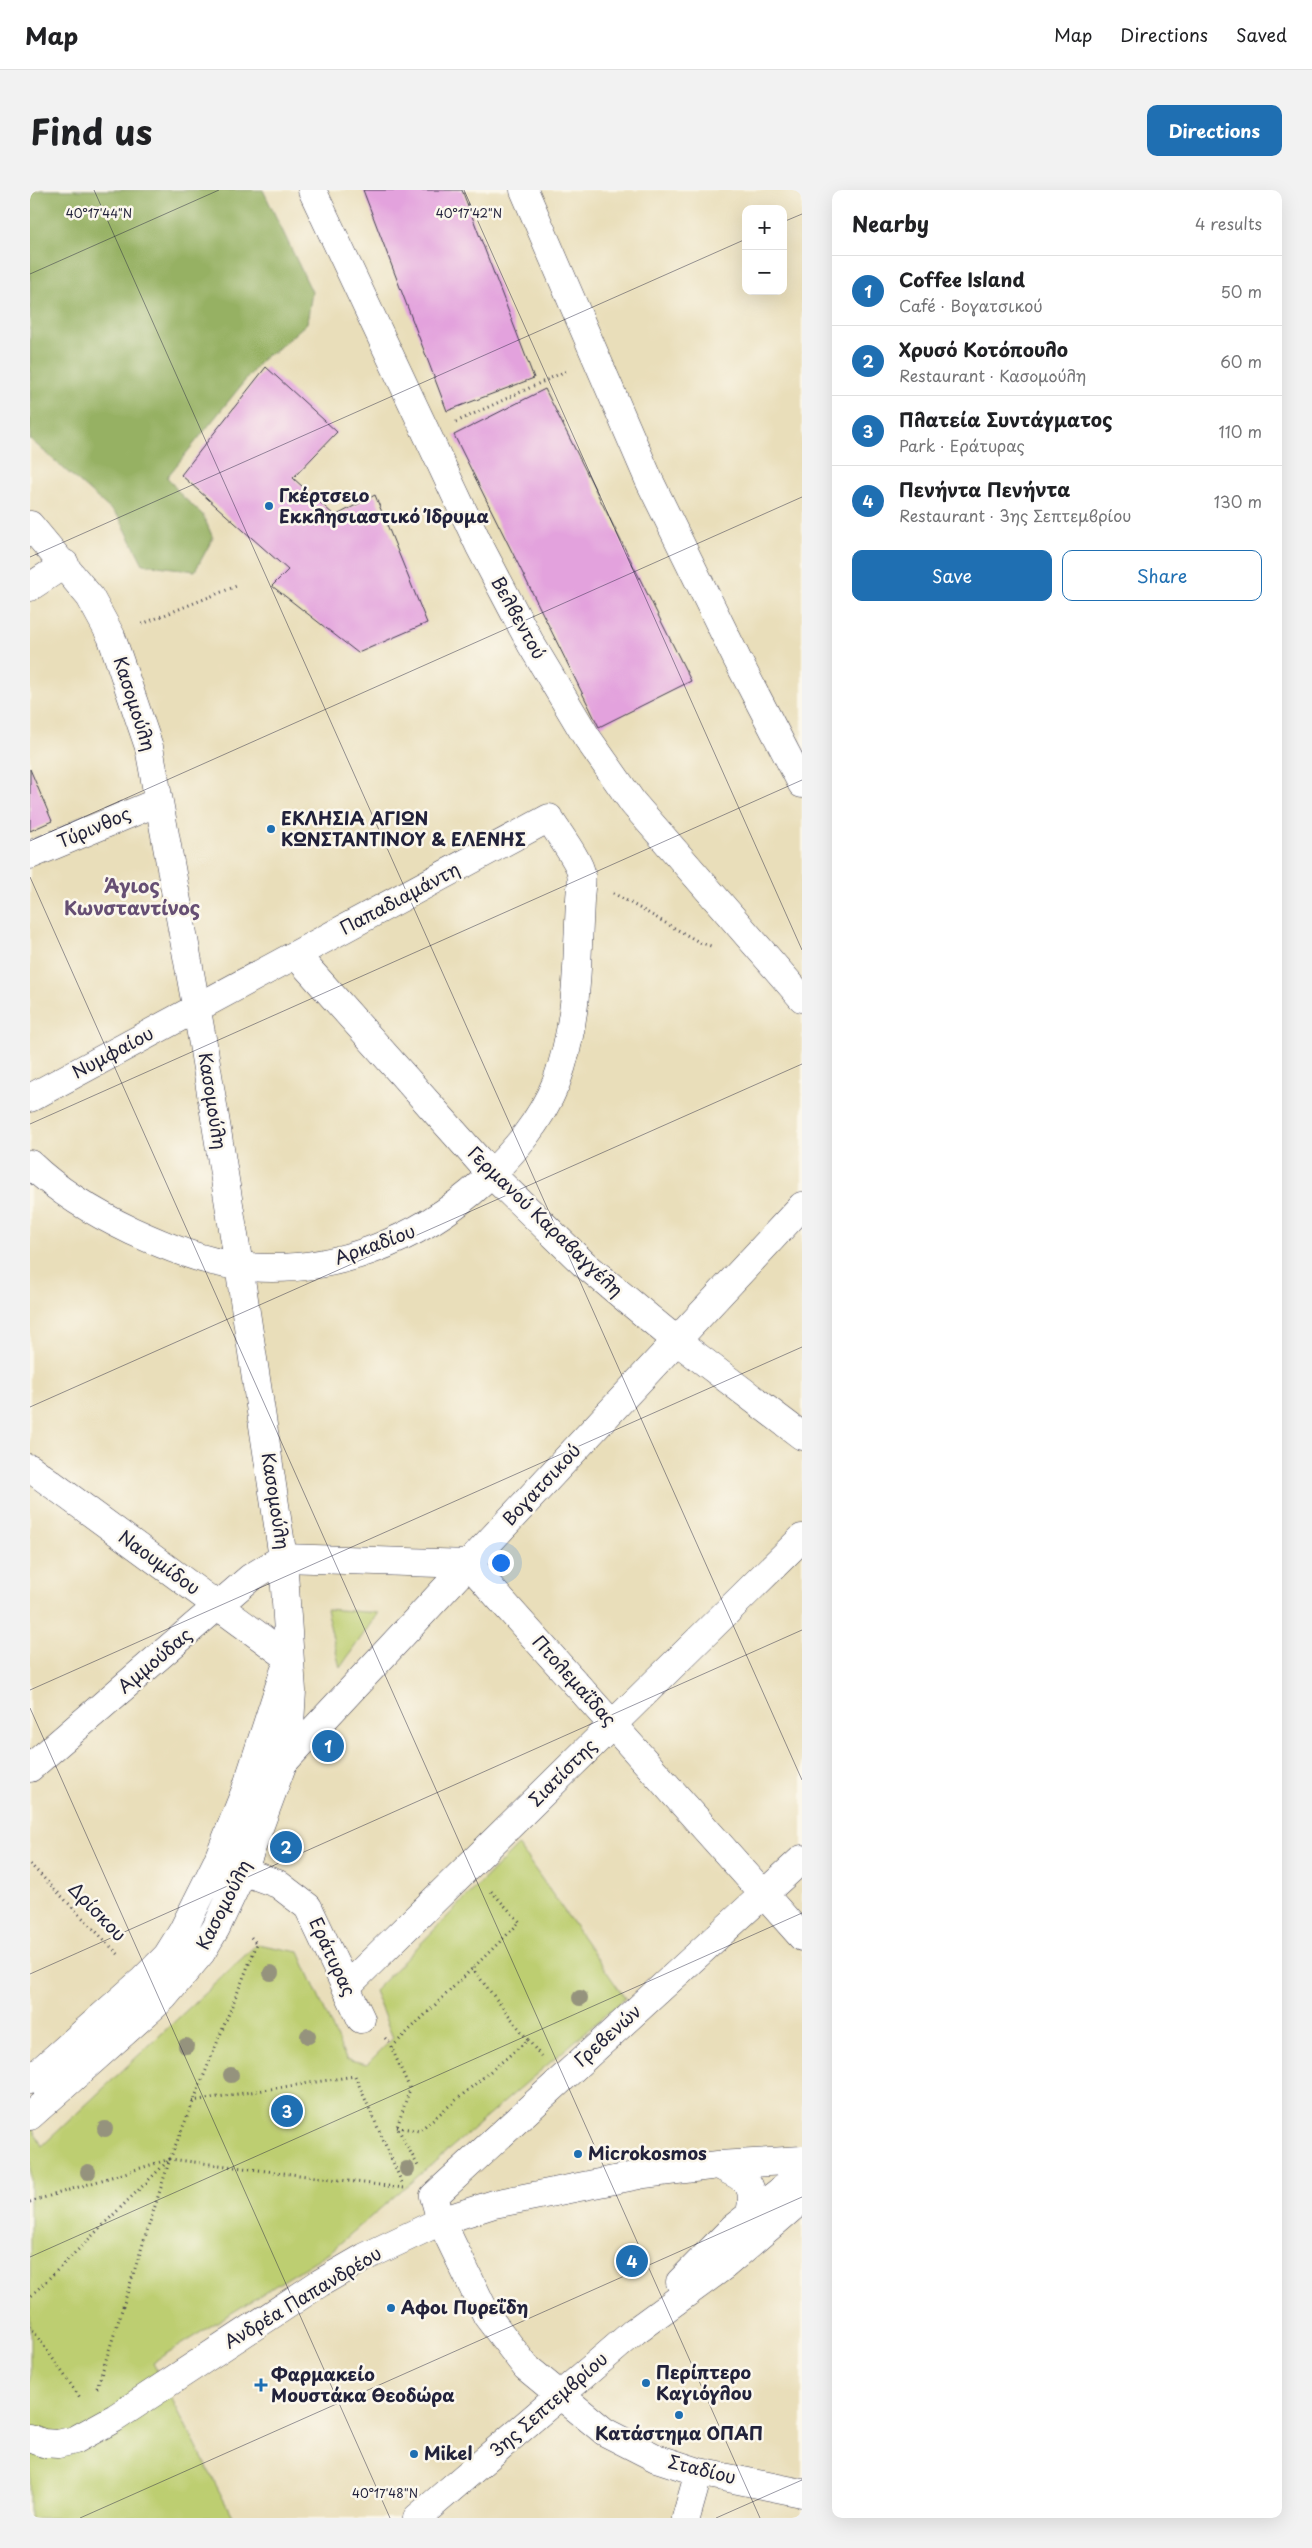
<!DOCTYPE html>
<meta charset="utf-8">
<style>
body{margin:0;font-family:"Playpen Sans",sans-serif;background:#f2f2f2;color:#202124}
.controls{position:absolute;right:15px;top:15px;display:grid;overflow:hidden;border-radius:10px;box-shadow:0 5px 20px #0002}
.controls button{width:45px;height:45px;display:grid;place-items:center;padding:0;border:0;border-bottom:1px solid #e0e0e0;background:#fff;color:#202124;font:25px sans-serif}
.you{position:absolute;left:470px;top:1372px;width:18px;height:18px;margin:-12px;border:4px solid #fff;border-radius:50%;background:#1a73e8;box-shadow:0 0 0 8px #1a73e833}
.badge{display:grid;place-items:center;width:32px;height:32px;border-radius:50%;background:#1f6fb2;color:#fff;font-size:16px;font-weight:700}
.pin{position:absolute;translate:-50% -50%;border:2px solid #fff;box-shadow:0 1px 5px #0006}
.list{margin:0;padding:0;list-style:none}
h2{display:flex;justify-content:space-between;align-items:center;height:65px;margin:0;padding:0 20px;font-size:21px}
h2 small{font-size:16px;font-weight:400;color:#757577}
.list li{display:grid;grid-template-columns:32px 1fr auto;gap:15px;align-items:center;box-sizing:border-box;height:70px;padding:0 20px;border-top:1px solid #e0e0e0}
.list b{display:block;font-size:19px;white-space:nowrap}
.list p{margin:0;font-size:16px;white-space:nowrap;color:#757577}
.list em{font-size:16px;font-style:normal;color:#757577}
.actions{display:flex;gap:10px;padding:15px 20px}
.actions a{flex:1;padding:11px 0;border:1px solid #1f6fb2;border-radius:10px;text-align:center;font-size:18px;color:#1f6fb2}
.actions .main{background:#1f6fb2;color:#fff}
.map{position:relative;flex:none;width:772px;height:2328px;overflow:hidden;border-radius:10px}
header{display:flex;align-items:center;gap:30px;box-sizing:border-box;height:70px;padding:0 25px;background:#fff;border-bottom:1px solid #e0e0e0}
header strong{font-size:24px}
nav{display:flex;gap:28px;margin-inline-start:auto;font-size:18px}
.intro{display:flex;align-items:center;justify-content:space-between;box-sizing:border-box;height:120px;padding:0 30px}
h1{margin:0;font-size:35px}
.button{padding:12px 22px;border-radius:10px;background:#1f6fb2;color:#fff;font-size:18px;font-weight:700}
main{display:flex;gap:30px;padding:0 30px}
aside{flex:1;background:#fff;border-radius:10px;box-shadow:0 5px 20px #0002}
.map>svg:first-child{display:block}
.green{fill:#bdce71;stroke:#707856}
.forest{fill:#96b163;stroke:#5c6a4f}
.building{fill:#e3a2dd}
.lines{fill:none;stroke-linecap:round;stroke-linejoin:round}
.minor-casing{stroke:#403e4e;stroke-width:29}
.major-casing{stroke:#403e4e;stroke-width:29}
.path{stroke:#403e4e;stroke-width:3;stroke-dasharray:1 4;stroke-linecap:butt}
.minor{stroke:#fff;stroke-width:28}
.major{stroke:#fff;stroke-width:28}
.tree{fill:#95937d}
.ticks{fill:none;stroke:#22223b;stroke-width:1;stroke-opacity:0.45}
.poi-dot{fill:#1f6fb2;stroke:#fbf7ec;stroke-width:2}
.labels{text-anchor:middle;stroke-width:5;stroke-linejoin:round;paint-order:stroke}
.poi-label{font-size:18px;font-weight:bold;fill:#22223b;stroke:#fbf7ec;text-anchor:start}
.street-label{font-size:18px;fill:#22223b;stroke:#fbf7ec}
.neighbourhood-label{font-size:19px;font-weight:bold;fill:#664f74;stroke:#fbf7ec}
.ticks-label{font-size:12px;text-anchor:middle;fill:#22223b;stroke:#fbf7ec;stroke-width:5;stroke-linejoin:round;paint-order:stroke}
</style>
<header>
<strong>Map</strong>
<nav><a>Map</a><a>Directions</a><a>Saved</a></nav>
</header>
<div class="intro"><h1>Find us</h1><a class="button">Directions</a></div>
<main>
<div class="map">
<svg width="772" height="2328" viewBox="0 0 772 2328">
<rect width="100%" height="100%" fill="#fbf7ec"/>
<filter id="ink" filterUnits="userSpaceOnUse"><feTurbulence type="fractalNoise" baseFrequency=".02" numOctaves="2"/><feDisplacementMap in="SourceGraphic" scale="10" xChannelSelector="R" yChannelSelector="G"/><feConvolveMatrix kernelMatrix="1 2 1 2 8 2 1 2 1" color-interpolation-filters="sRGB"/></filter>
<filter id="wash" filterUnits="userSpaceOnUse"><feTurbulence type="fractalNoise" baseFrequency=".0096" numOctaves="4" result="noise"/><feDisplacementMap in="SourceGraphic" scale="20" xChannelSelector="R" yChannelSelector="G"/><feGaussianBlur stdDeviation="1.12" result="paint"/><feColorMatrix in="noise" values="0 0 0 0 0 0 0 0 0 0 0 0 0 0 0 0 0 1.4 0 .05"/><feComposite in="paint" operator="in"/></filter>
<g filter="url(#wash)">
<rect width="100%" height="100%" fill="#e9deba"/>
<path class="green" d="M296,1419L348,1423L310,1478Z
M488,1655L595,1808L301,2061L123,2172L203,2328H0V1934L12,1956L227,1754L269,1762L316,1869L337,1874L363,1848L344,1801Z"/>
<path class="forest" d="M11,0H233L282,102L277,133L244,162L235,166L137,287L152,306L173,325L183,348L165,381L113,374L89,327L0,249V3Z"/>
<g id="blocks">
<path class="building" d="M333,0H432L504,188L417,221Z
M236,177L307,242L263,288L305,326L345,305L397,433L328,463L242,396L258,380L151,285Z
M515,199L661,491L569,537L424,245Z
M0,579L22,631L0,641Z"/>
</g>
</g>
<g filter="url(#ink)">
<use href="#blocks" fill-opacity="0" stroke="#403e4e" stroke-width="1"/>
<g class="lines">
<g class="minor-casing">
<path id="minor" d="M282,0L450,357L501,454L556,546L603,613L772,808
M494,0L619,290L707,469L772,594
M0,397L35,374
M0,665L128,612
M266,765L461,984L554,1074L647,1151L772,1246
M0,908L519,628C526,640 550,672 551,683C553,691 550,702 550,710C549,733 548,755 547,778C545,818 540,856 526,893C510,932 484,962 454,991C389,1051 299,1087 209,1076C173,1072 135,1056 102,1041C64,1023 30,1003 0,974
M0,1278L259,1468
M253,1573L772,1016
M0,1578L220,1388L253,1368L439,1374L772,1747
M772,1669L404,2006L411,2031L457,2126L496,2177L575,2242L626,2268L669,2282L772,2303
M190,1673L248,1694L278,1717L331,1829
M316,1797L772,1348
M656,2328L669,2282"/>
</g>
<g class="major-casing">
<path id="major" d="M0,335L60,407L81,446L119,557L173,854L209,1076L253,1368L262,1501L260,1534L253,1573L213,1681L186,1738L171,1763L134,1807L0,1926
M0,1890L113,1790L137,1766L152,1742L187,1672L215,1602L254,1482
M688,1975C714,1988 727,1991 720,2024
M650,2092L703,2038L772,1984
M0,2248L13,2253L28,2254L45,2250L85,2228L290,2093L335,2067L411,2031L464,2014L614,1984L688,1975L772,1970
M387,2328L605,2141L694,2076L772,2009"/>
</g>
<path class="path" d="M426,232L536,181
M112,434L209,395
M583,703L669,752L681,756
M0,1674L90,1766
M355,1848L359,1852L380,1899L367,1937L388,1976
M498,1850L511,1866
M362,1857L490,1732L460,1700
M162,1911L325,1886L373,1995
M367,1937L389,1941L498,1850L442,1778
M140,1969L227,1754L219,1745
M0,2012L140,1969L0,2107
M0,2136L51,2209
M67,2198L140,1969L374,1998"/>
<use href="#minor" class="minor"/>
<use href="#major" class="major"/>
</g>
<g class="tree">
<circle cx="241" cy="1783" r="8"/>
<circle cx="550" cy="1808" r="8"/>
<circle cx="278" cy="1846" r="8"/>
<circle cx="156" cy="1856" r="8"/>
<circle cx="201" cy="1885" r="8"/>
<circle cx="75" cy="1939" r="8"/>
<circle cx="377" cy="1979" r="8"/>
<circle cx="58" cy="1982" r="8"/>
</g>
</g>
<path class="ticks" d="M64,0L772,1590M434,0L772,760M753,32L772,24M0,84L189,0M0,367L716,49M0,651L772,307M0,687L730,2328M0,934L772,590M0,1217L772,874M0,1500L772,1157M0,1518L360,2328M0,1784L772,1440M0,2067L772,1723M50,2328L772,2007M686,2328L772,2290"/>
<g class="poi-dot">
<circle cx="239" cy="316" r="5"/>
<circle cx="241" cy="639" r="5"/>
<circle cx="548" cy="1964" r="5"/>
<circle cx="361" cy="2118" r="5"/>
<circle cx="616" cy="2193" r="5"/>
<path d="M228.5 2187.5h5v5h5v5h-5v5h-5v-5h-5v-5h5z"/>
<circle cx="649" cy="2225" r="5"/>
<circle cx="384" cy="2264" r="5"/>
</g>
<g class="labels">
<g class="poi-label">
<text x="249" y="312">Γκέρτσειο<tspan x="249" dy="21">Εκκλησιαστικό Ίδρυμα</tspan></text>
<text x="251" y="635">ΕΚΛΗΣΙΑ ΑΓΙΩΝ<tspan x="251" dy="21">ΚΩΝΣΤΑΝΤΙΝΟΥ &amp; ΕΛΕΝΗΣ</tspan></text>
<text x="558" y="1970">Microkosmos</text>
<text x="371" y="2124">Αφοι Πυρεΐδη</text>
<text x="626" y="2189">Περίπτερο<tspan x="626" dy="21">Καγιόγλου</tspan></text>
<text x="241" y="2191">Φαρμακείο<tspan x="241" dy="21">Μουστάκα Θεοδώρα</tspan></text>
<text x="649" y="2250" text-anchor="middle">Κατάστημα ΟΠΑΠ</text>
<text x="394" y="2270">Mikel</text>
</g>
<g class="street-label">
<text transform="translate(488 428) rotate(61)" y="6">Βελβεντού</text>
<text transform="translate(104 514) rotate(72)" y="6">Κασομούλη</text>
<text transform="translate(64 638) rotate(-23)" y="6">Τύρινθος</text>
<text transform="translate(370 709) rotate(-28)" y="6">Παπαδιαμάντη</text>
<text transform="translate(83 863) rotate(-28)" y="6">Νυμφαίου</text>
<text transform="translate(182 911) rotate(81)" y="6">Κασομούλη</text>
<text transform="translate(515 1032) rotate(44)" y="6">Γερμανού Καραβαγγέλη</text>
<text transform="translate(345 1055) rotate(-20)" y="6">Αρκαδίου</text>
<text transform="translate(512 1295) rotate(-47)" y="6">Βογατσικού</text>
<text transform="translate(245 1311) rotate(81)" y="6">Κασομούλη</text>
<text transform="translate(129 1373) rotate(36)" y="6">Ναουμίδου</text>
<text transform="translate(125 1471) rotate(-40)" y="6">Αμμούδας</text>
<text transform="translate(544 1491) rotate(48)" y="6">Πτολεμαΐδας</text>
<text transform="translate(533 1583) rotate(-45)" y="6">Σιατίστης</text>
<text transform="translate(194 1715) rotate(-63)" y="6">Κασομούλη</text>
<text transform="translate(67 1722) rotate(46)" y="6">Δρίσκου</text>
<text transform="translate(302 1767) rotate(65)" y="6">Εράτυρας</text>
<text transform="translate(578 1846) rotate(-42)" y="6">Γρεβενών</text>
<text transform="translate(273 2108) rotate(-31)" y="6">Ανδρέα Παπανδρέου</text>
<text transform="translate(519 2215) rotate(-41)" y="6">3ης Σεπτεμβρίου</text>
<text transform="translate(672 2280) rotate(14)" y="6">Σταδίου</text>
</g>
<g class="neighbourhood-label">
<text x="102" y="703">Άγιος<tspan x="102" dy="22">Κωνσταντίνος</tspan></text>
</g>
</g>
<g class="ticks-label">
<text x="69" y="28">40°17'44"N</text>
<text x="439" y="28">40°17'42"N</text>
<text x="355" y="2308">40°17'48"N</text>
</g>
</svg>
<div class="controls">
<button>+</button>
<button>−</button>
</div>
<div class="you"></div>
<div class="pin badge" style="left:298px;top:1556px">1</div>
<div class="pin badge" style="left:256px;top:1657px">2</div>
<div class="pin badge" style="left:257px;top:1921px">3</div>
<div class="pin badge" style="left:602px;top:2071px">4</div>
</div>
<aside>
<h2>Nearby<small>4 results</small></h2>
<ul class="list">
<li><span class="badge">1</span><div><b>Coffee Island</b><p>Café · Βογατσικού</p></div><em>50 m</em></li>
<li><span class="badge">2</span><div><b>Χρυσό Κοτόπουλο</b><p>Restaurant · Κασομούλη</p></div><em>60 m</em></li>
<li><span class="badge">3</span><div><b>Πλατεία Συντάγματος</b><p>Park · Εράτυρας</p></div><em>110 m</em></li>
<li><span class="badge">4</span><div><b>Πενήντα Πενήντα</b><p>Restaurant · 3ης Σεπτεμβρίου</p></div><em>130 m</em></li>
</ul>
<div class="actions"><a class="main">Save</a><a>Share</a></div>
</aside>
</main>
